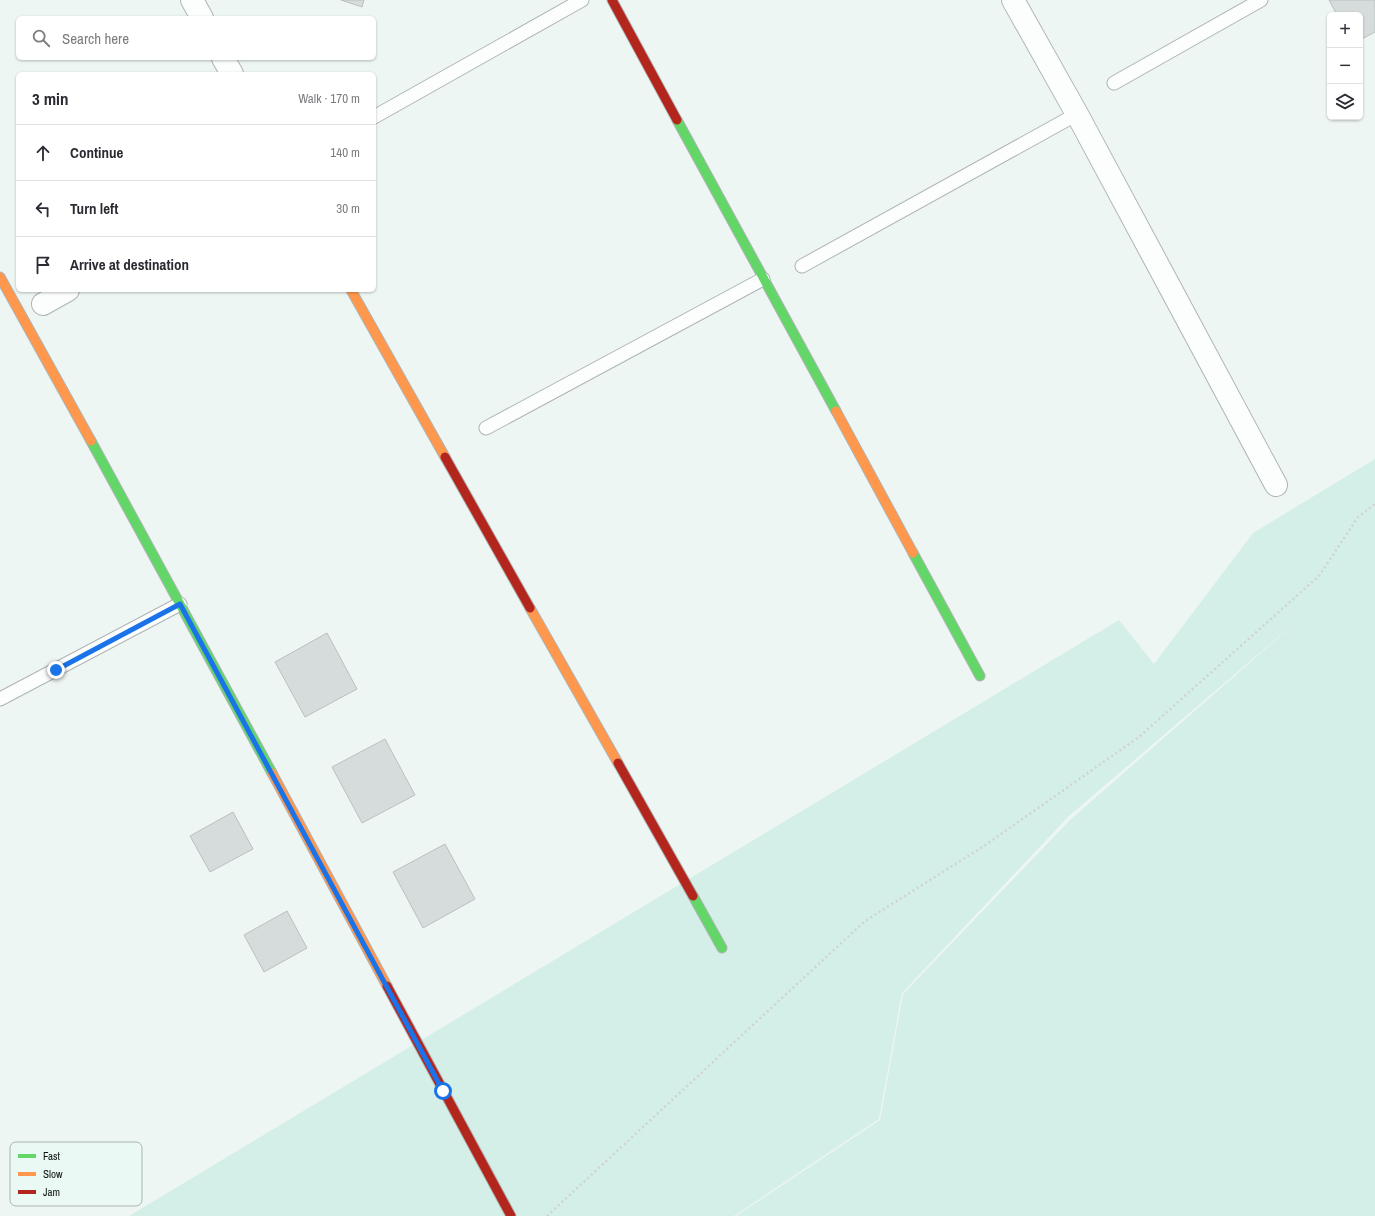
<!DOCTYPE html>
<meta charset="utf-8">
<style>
body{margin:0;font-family:"Archivo Narrow",sans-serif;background:#f2f2f3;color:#2b2b33}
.controls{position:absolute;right:12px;top:12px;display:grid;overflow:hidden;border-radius:6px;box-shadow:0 1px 3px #0004}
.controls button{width:36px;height:36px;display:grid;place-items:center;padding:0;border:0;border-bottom:1px solid #e1e1e2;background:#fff;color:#2b2b33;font:20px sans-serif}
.stop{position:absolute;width:12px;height:12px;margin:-9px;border:3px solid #1a73e8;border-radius:50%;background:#fff}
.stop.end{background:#1a73e8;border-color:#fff;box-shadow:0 1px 4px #0008}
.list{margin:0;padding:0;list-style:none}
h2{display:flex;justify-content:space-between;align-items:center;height:52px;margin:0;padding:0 16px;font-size:17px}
h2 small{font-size:13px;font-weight:400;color:#7c7c81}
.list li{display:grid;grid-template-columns:26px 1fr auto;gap:12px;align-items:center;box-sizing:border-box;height:56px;padding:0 16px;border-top:1px solid #e1e1e2}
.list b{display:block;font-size:15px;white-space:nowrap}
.list em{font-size:13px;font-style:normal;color:#7c7c81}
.icon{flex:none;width:22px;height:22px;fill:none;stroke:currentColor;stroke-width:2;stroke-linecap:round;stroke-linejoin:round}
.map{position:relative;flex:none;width:1375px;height:1216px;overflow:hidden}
.search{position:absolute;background:#fff;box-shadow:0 1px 3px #0004;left:16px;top:16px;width:360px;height:44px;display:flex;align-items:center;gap:10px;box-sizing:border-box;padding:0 14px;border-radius:6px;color:#7c7c81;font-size:15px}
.panel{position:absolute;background:#fff;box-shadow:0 1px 3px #0004;left:16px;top:72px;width:360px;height:220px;border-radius:6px}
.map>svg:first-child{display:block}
.green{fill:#d4efe7}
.building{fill:#d6dcdb;stroke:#bac0bf}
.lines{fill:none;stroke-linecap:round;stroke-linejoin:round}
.lane-casing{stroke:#afb4b3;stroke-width:15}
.street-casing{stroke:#afb4b3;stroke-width:24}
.fast-casing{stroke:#afb4b3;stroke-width:11}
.slow-casing{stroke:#afb4b3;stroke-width:11}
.jam-casing{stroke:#afb4b3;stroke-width:11}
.path{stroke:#d0d3d2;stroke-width:2.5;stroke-dasharray:2 3;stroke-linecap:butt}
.lane{stroke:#fcfefd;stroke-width:13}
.street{stroke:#fcfefd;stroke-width:22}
.fast{stroke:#63d668;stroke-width:9}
.slow{stroke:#ff974d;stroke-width:9}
.jam{stroke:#b3261e;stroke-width:9}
.route{stroke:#1a73e8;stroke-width:5}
.key{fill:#ebf9f5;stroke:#a9b4b1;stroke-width:1}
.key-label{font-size:11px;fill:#0f1312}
</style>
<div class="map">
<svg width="1375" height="1216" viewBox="0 0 1375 1216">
<rect width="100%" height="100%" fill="#eef6f4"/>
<path class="green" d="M1375,459V1216H736L880,1120L903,994L1071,819L1302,617L1069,816L902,993L879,1119L734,1216H129L1119,620L1154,664L1253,533Z"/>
<path class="building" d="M341,0H364L362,7Z
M1329,0H1375V32L1360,40V15H1337Z
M327,633L357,689L305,717L275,662Z
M385,739L415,795L362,823L332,767Z
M233,812L253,849L210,872L190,836Z
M445,844L475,899L423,928L393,872Z
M287,911L307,948L264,972L244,935Z"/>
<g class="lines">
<g class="lane-casing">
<path id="lane" d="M1114,83L1261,0
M374,117L582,0
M802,266L1077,114
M486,428L763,279
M0,699L180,604"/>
</g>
<g class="street-casing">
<path id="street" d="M192,0L202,18
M1013,0L1077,114L1276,485
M223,58L232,74
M43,304L68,290"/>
</g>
<g class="fast-casing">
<path id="fast" d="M677,120L836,411
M91,441L272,773
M913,553L980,676
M693,896L722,948"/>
</g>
<g class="slow-casing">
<path id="slow" d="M0,277L91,441
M351,290L445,457
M836,411L913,553
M530,608L618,763
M272,773L387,986"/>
</g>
<g class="jam-casing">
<path id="jam" d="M612,0L677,120
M445,457L530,608
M618,763L693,896
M387,986L511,1216"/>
</g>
<path class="path" d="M547,1216L865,921L984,846L1139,737L1319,576L1358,517L1375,504"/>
<use href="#lane" class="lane"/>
<use href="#street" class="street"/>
<use href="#fast" class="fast"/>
<use href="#slow" class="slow"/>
<use href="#jam" class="jam"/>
</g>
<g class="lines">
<path class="route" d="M56,670L180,604L443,1091"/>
</g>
<rect x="10" y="1142" width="132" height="64" rx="6" class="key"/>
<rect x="18" y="1154" width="18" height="4" fill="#63d668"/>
<rect x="18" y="1172" width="18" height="4" fill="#ff974d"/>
<rect x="18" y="1190" width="18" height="4" fill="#b3261e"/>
<g class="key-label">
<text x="43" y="1160">Fast</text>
<text x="43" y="1178">Slow</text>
<text x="43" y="1196">Jam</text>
</g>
</svg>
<div class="controls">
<button>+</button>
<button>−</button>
<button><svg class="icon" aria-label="layers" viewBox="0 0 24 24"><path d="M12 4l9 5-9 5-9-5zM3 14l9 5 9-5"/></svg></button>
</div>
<div class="stop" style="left:443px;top:1091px"></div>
<div class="stop end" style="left:56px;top:670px"></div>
<div class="search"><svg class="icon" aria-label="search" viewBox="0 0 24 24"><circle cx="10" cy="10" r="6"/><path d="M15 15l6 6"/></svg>Search here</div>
<section class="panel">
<h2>3 min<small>Walk · 170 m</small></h2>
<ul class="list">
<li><svg class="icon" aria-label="ahead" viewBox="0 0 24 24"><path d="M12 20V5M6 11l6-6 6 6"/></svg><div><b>Continue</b></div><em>140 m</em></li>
<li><svg class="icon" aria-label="left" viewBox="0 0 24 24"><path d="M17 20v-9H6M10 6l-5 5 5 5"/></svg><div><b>Turn left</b></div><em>30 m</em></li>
<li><svg class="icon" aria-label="arrive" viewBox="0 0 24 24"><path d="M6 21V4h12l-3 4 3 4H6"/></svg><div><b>Arrive at destination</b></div></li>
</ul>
</section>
</div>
